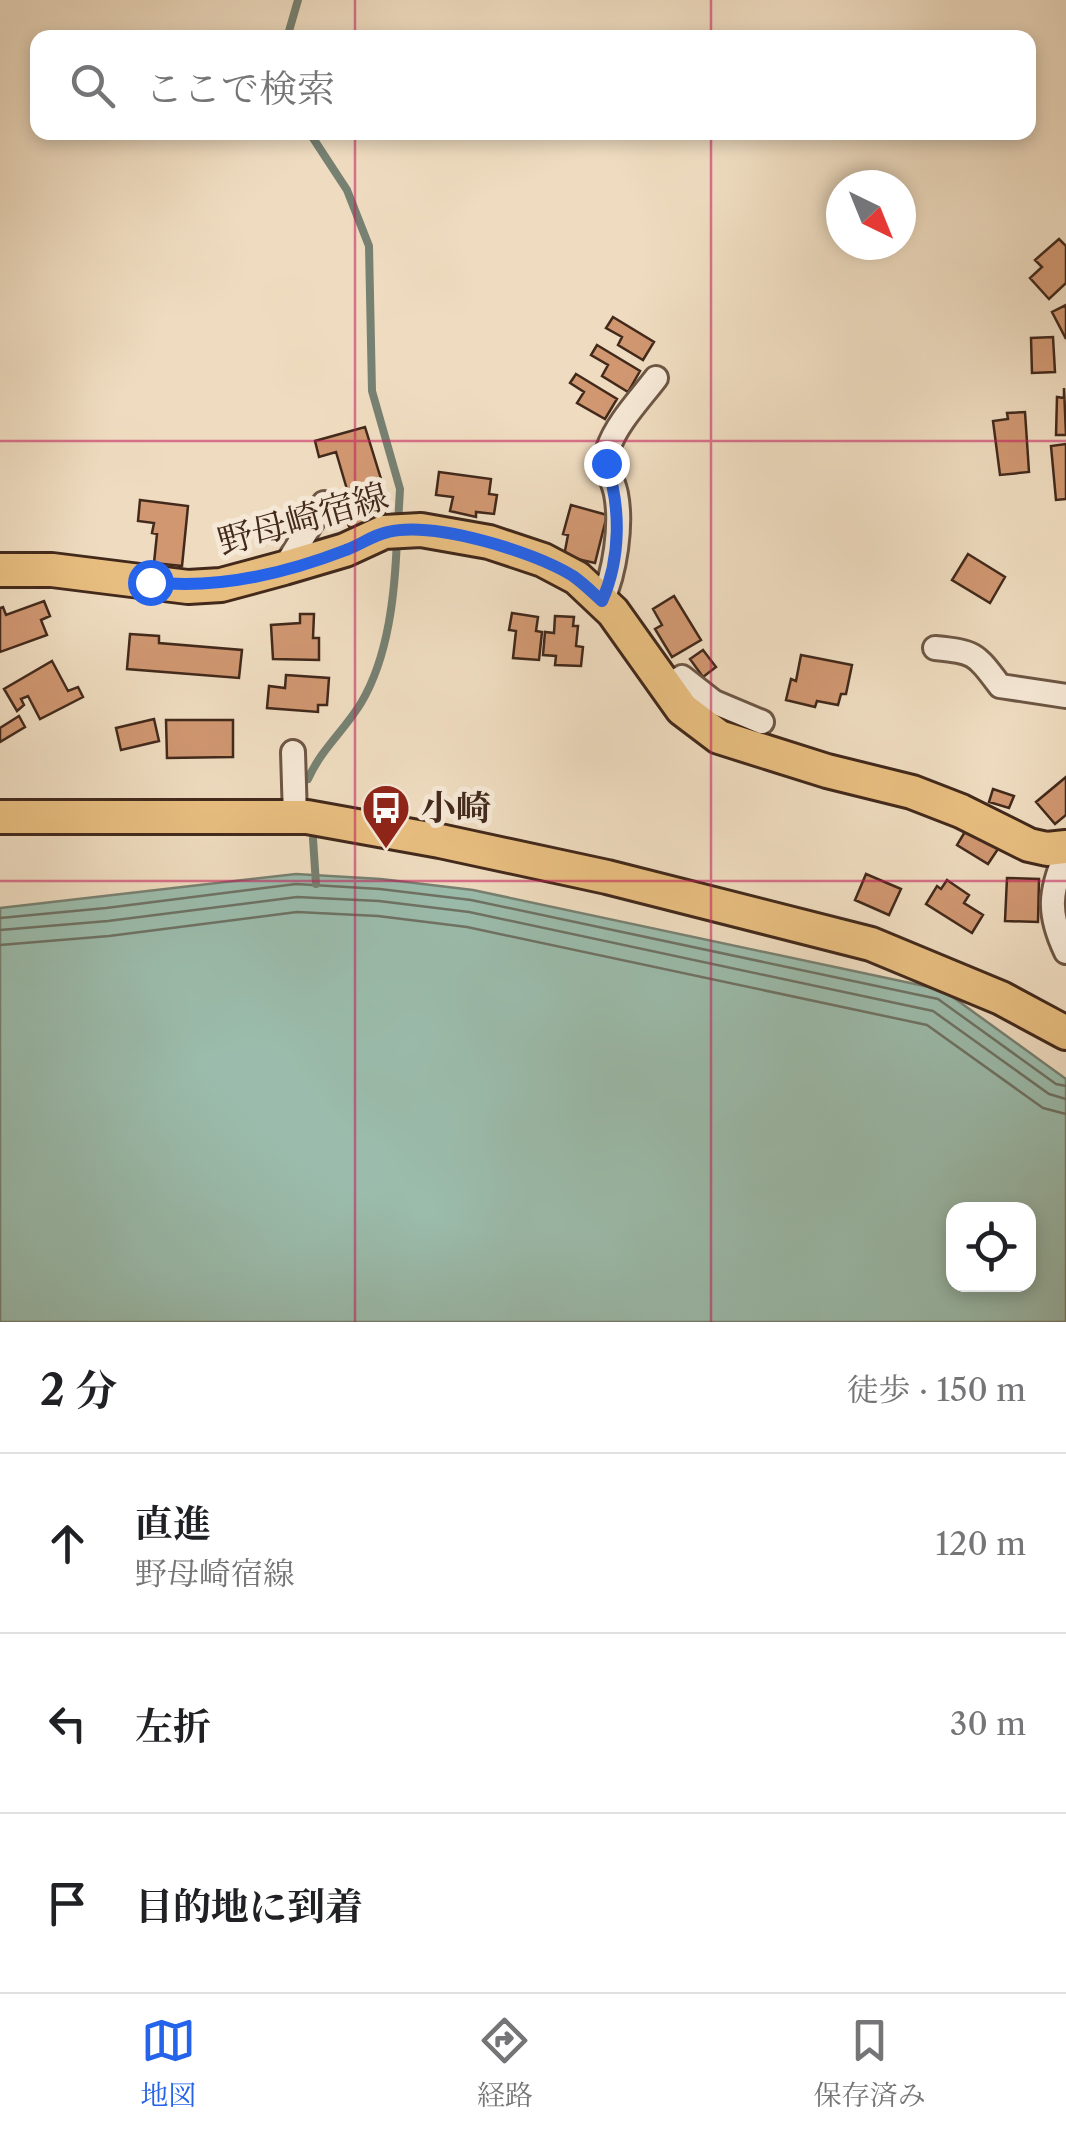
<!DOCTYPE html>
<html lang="ja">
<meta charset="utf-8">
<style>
body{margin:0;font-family:"Libre Caslon Text","Noto Serif JP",serif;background:#f2f2f2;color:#202124}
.controls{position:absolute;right:30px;bottom:30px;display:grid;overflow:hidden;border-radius:20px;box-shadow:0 5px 15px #0003}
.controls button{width:90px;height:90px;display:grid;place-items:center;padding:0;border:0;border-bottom:2px solid #e0e0e0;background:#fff;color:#202124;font:50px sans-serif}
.compass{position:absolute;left:826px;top:170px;width:90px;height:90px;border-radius:50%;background:#fff;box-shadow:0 5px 15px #0003;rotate:137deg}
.stop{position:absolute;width:30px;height:30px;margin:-22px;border:8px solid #2563eb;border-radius:50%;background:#fff}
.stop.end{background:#2563eb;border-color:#fff;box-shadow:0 2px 10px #0008}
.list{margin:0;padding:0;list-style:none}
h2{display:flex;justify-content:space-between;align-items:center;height:130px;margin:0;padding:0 40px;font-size:42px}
h2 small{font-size:32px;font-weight:400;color:#757577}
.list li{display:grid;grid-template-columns:65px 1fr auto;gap:30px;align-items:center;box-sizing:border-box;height:180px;padding:0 40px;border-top:2px solid #e0e0e0}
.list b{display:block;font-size:38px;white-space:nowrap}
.list p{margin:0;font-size:32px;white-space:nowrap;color:#757577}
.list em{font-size:32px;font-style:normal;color:#757577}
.icon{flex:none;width:55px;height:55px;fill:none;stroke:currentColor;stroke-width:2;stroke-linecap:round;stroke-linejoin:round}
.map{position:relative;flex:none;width:1066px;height:1322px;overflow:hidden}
.search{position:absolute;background:#fff;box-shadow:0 5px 15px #0003;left:30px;right:30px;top:30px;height:110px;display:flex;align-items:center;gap:25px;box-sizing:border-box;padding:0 35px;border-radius:20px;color:#757577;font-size:38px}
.sheet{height:670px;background:#fff}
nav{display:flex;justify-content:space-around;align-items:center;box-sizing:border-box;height:140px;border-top:2px solid #e0e0e0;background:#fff;font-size:28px;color:#757577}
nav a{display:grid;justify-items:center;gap:5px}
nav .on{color:#2563eb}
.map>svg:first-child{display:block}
.water{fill:#9bbcac;stroke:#778172;stroke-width:2.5;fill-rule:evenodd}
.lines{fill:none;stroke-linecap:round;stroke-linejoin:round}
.shore{stroke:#6e7264;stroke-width:2.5}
.stream{stroke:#778172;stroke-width:8}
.building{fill:#d09771;stroke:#42291b;stroke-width:2.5}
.minor-casing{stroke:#6d5644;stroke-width:28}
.primary-casing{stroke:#42291b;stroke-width:38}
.minor{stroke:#f5e8d6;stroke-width:22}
.primary{stroke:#e8be80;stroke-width:32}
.route{stroke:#2563eb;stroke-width:12}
.grid{fill:none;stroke:#c2185b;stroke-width:2.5;stroke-opacity:0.55}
.labels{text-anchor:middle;stroke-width:10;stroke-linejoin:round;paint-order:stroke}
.street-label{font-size:35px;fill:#42291b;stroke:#f5e8d6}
.poi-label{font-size:35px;font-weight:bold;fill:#42291b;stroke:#f5e8d6;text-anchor:start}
</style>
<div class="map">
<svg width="1066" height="1322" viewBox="0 0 1066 1322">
<rect width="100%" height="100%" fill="#efdcc0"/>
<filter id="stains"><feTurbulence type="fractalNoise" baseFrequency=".002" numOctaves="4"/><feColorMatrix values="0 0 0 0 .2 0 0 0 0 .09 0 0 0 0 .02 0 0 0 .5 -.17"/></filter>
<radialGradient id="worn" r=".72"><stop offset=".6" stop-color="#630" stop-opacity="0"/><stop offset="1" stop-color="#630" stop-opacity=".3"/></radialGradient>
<path class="water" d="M296,874L381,879L473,890L943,990L1066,1079V1322H0V908ZM954,1210H1028V1284H954Z"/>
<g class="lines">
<path class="shore" d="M0,918L106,908L296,884L380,889L471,900L938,999L1056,1084L1066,1086
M0,930L108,921L297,897L379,901L469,912L933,1011L1049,1094L1066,1099
M0,945L109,936L297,912L378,916L467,927L927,1025L1043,1108L1066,1114"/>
<path class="stream" d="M287,38L298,0
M309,132L347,190L369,246L372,391L400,489L398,524
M308,779C322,748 344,731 361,703C389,656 395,592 397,538
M313,839L316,884"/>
</g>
<path class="building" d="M1059,239L1066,246V283L1049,299L1030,278L1042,267L1035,260Z
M1066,305V339L1052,312Z
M613,317L654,342L643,360L618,345L622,337L606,328Z
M1053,337L1055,372L1032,373L1031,338Z
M597,345L640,371L628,392L602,376L608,365L591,355Z
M576,374L617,399L605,419L577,403L584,392L570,383Z
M1064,388L1066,435H1056L1057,397L1064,398Z
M1025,412L1029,472L1000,475L993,421L1008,419L1007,413Z
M365,427L385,492L351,503L336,452L319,457L315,441Z
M1066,444V499L1056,500L1051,446Z
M439,472L491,479L489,494L497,495L494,514L476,512V517L450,511L453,497L436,495Z
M140,500L188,506L182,566L154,563L157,534L152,533L154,523L138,521Z
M381,504L387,518L353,534L346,520Z
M571,505L607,515L595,563L564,556L568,535L563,534Z
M968,554L1005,577L990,603L952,580Z
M674,596L701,640L672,657L655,629L662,625L653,609Z
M44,601L50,616L41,620L47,635L0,652V608L3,607L6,615Z
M512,613L538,617L536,631L542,632L539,660L513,658L516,631L509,630Z
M300,614H314L313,638H319V660L273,659L271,625L300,623Z
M555,616L574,617L573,626H578L576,646L583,647L581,666L555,665L556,656L543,655L545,632L554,633Z
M130,634L159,636V643L242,650L239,678L127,669Z
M703,650L716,667L703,677L690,659Z
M801,655L852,665L846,694H841L838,705L817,701L815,707L786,700L791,679L796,681Z
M52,661L68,691L78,687L83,697L40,719L28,696L21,699L24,705L17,711L4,689Z
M286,675L329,678L327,705H318V712L267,708L269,686L285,688Z
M19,716L25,727L0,742V728Z
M154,719L159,741L121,750L116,728Z
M166,720H233V757L167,758Z
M1066,777V815L1055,824L1036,802Z
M993,789L1014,796L1009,808L989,802Z
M966,830L998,849L988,864L957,845Z
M866,874L901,889L889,915L855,900Z
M1007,878L1039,879L1038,922L1005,921Z
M947,880L969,895L964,903L983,915L972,933L926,904L937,886L941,889Z"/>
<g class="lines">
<g class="minor-casing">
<path id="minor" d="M284,568L324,503
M602,601C615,572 622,525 616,494C613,478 603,466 608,449C616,424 640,399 656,378
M935,648C975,652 975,653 1000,686L1066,696
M665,688L682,677L714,702L762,722
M293,752L295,817
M1066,854C1049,893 1048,914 1066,952"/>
</g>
<g class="primary-casing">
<path id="primary" d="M0,570H52L188,587L221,585L284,568L345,550L384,532L421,530L489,542L543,560L577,578L613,612L682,709L719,737L827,771L912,792L961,811L1029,845L1047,849L1066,847
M0,817H307L440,841L607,877L871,944L1001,998L1066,1033"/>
</g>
<use href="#minor" class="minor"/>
<use href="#primary" class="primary"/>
</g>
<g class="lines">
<path class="route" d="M150,582C216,590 284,574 346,550C360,545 373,535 388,532C433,521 533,551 573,576C583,583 592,592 602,601C621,558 621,506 606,463"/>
</g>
<path class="grid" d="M355,0V38M711,0V38M355,132V1322M711,132V1322M0,441H1066M0,881H1066"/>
<defs>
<g id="bus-pin" transform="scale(2.5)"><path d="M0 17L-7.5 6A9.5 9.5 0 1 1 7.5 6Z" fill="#8f2418" stroke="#f5e8d6"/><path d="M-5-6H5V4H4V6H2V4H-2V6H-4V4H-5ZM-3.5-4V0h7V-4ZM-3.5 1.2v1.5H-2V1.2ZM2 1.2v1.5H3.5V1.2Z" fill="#fff"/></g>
</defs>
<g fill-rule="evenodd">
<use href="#bus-pin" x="386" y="808"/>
</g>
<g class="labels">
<g class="street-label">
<text transform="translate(303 519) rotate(-16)" y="12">野母崎宿線</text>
</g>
<g class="poi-label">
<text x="421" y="820">小崎</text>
</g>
</g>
<rect width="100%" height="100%" filter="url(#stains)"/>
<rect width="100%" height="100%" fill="url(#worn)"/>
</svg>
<div class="controls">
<button><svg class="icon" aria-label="locate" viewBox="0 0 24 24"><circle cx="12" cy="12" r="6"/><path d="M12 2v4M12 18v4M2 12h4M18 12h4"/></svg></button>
</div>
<svg class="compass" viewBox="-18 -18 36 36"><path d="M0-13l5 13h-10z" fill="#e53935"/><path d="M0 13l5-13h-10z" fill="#757577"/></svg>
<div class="stop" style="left:150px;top:582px"></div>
<div class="stop end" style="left:606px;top:463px"></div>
<div class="search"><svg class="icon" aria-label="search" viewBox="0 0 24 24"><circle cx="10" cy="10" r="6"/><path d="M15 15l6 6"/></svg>ここで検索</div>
</div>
<section class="sheet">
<h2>2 分<small>徒歩 · 150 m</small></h2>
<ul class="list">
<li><svg class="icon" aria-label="ahead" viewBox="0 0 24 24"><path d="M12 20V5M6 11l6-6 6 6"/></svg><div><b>直進</b><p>野母崎宿線</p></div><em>120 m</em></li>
<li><svg class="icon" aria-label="left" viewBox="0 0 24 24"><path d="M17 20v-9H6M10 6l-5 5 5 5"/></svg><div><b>左折</b></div><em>30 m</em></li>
<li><svg class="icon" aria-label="arrive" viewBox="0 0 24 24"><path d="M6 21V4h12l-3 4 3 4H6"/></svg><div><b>目的地に到着</b></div></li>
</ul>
</section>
<nav>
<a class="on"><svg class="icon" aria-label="map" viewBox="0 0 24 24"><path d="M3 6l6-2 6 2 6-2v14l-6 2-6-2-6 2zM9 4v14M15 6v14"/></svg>地図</a>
<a><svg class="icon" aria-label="directions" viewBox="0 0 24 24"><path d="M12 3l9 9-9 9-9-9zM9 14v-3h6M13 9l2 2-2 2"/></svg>経路</a>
<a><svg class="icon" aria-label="saved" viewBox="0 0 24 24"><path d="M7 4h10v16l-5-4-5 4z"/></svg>保存済み</a>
</nav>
